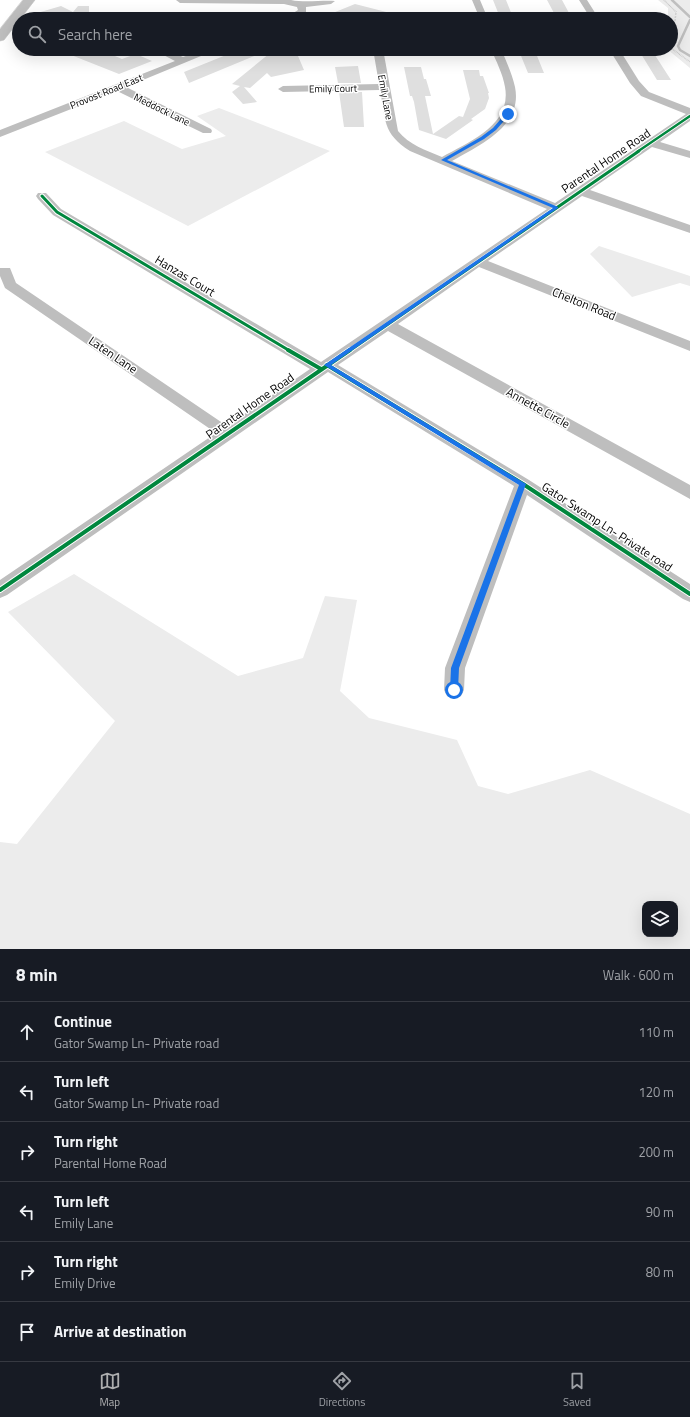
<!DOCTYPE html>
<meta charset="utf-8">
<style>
body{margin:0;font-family:"Titillium Web",sans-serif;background:#20242c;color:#f1f3f6}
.controls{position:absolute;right:12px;bottom:12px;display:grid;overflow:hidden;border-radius:8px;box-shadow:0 4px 16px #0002}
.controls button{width:36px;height:36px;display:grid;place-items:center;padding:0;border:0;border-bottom:1px solid #363941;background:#171b24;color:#f1f3f6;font:20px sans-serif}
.stop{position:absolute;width:12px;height:12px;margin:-9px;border:3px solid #1a73e8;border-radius:50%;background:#fff}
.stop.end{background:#1a73e8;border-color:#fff;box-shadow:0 1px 4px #0008}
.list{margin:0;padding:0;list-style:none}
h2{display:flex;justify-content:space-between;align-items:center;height:52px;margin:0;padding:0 16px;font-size:17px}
h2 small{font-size:13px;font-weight:400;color:#9ea1a6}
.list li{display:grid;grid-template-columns:26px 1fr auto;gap:12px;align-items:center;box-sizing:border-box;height:60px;padding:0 16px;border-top:1px solid #363941}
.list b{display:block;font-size:15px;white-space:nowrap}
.list p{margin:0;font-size:13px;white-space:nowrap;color:#9ea1a6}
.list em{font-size:13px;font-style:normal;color:#9ea1a6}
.icon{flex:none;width:22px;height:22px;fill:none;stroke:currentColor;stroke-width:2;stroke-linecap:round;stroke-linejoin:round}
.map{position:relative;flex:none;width:690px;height:949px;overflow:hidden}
.search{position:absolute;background:#171b24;box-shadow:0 4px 16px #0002;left:12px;right:12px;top:12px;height:44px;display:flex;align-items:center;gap:10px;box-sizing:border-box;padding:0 14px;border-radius:22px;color:#9ea1a6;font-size:15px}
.sheet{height:412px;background:#171b24}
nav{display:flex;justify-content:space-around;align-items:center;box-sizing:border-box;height:56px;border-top:1px solid #363941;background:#171b24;font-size:11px;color:#9ea1a6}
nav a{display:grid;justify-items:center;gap:2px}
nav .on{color:#adaeaf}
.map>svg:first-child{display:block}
.green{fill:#ececec;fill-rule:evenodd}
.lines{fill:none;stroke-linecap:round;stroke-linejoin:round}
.stream{stroke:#bfbfbf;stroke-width:2.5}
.building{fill:#dfdfdf}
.major-casing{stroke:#dbdbdb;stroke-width:1}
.path{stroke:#b9b9b9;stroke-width:1.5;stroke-dasharray:0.5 1;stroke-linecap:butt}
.minor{fill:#bebebe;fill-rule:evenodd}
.major{fill:#bebebe;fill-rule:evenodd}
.cycleway-far2-casing{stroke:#fff;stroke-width:4}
.cycleway-far1-casing{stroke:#fff;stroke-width:5}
.cycleway-casing{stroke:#fff;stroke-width:6}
.cycleway-far2{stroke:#00873e;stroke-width:2.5}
.cycleway-far1{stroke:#00873e;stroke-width:3}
.cycleway{stroke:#00873e;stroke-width:4}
.route{fill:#1a73e8}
.labels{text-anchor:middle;stroke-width:3;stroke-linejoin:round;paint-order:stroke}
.far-street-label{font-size:10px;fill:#000;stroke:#fff}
.street-label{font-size:12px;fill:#000;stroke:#fff}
</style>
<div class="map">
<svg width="690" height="949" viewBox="0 0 690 949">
<rect width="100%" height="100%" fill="#fff"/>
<path class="green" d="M658,0H690V68L667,49H671V19H668V8Z
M219,108L330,151L188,226L45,152L124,121L182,149L226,136L197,116Z
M599,246L690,276V286L680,283L632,297L590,254Z
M74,574L238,676L303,658L325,596L357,600L340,691L369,718L457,740L478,786L508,794L590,770L690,814V949H0V842L17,844L115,721L8,612ZM645,904H675V934H645Z"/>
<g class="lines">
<path class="stream" d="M672,0L690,17
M690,20L678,46L680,50L690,56"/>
</g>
<path class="building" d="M493,0H506L512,15H499Z
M547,0H562L569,13H554Z
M355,4L398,15L397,19H318Z
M61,6L73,12L78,6H89V19H28L27,16Z
M56,49H87L96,52L101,50L122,59L136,54L152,61L119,74Z
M241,49H271L189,83L184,72Z
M275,49H295L304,70L271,77L267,73L250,88L244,87L257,102L243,104L232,92L240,86L232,84Z
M638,49H651L671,80H657Z
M519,51H535L544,73H528Z
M358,66L361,83H338L335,67Z
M404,67H421L424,79H426L431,96H425L433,134L459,116L463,117L470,99L463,70H479L480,76H483L489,93H488L489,98L485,109L471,119L473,120L446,139L419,130L414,102L412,96H410Z
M339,92H362L364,127H344Z"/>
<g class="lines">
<g class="major-casing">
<path id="major" d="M23,0H35L4,40L0,41V29Z"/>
</g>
<path class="path" d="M664,0L676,12L675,21L671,28
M671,48L690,62"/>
<path class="minor" d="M176,0H291C305,3 322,0 335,1L331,4L306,7V13L295,19H284L298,10L297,7L284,4L180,3Z
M472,0H480L488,19H480Z
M579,0H587L599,19H591Z
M152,49H165L183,57L205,49H218L126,87L211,129L212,131L211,133H203L117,91L0,137V130L175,61Z
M373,49H383L398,131C409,145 426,150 442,157C469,142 512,125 505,87C503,74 496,61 491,49H501C506,61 512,73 515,87C523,126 480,145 452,161L555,203L686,114L641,96L630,83L609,49H619L639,81L649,92L690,108V121L660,142L690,151V158L652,147L590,190L690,225V233L582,196L488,261L690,341V351L479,267L398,324L690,485V499L388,331L338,365L529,480L690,584V602L683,599L527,495L465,668L464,690L461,696L454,699L447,696L444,690L445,668L514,486L328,372L7,595L0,598V580L216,433L5,288L0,276V268H10L16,283L227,426L310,369L53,215L38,199L36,196L38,193H46L61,209L321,362L547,209L410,151C382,133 386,120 380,90L283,92L278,89L283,86L379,84Z"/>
<use href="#major" class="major"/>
<g class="cycleway-far2-casing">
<path id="cycleway-far2" d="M637,152L690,116"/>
</g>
<g class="cycleway-far1-casing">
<path id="cycleway-far1" d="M42,196L57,212L290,351
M349,351L639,151"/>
</g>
<g class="cycleway-casing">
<path id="cycleway" d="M288,350L321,369
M327,365L523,484L690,594
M0,590L350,350"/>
</g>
<use href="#cycleway-far2" class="cycleway-far2"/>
<use href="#cycleway-far1" class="cycleway-far1"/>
<use href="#cycleway" class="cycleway"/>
</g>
<path class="route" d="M506,113L510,114L496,130L484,139L447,160L558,207V208L331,365L526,484L459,668L458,690L454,693L450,690L451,668L519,485L324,365L553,208L441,160L481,137L493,128Z"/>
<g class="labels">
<g class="far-street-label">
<text transform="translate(333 88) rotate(-1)" y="4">Emily Court</text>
<text transform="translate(106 91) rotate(-22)" y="4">Provost Road East</text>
<text transform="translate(386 97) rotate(80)" y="4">Emily Lane</text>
<text transform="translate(162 109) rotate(26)" y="4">Meddock Lane</text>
</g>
<g class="street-label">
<text transform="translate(606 161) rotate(-34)" y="4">Parental Home Road</text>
<text transform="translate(185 276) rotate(31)" y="4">Hanzas Court</text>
<text transform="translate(584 304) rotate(22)" y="4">Chelton Road</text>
<text transform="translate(113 355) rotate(34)" y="4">Laten Lane</text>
<text transform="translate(250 406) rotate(-35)" y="4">Parental Home Road</text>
<text transform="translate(538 408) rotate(29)" y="4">Annette Circle</text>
<text transform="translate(607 527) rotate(33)" y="4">Gator Swamp Ln- Private road</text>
</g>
</g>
</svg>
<div class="controls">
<button><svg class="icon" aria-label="layers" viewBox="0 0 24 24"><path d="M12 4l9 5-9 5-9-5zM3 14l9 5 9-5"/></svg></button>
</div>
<div class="stop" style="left:454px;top:690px"></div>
<div class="stop end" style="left:508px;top:114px"></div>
<div class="search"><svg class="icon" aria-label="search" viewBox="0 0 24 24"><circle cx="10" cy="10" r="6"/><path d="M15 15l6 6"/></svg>Search here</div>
</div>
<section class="sheet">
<h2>8 min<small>Walk · 600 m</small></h2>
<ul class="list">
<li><svg class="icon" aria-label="ahead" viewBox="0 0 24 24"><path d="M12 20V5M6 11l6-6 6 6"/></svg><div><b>Continue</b><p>Gator Swamp Ln- Private road</p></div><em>110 m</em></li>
<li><svg class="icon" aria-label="left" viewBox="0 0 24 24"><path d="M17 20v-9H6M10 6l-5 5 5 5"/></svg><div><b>Turn left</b><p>Gator Swamp Ln- Private road</p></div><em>120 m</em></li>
<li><svg class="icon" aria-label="right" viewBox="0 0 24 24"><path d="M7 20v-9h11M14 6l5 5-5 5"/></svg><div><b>Turn right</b><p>Parental Home Road</p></div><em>200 m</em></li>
<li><svg class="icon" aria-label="left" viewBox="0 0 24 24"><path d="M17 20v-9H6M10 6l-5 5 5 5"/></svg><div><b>Turn left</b><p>Emily Lane</p></div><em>90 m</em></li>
<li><svg class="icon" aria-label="right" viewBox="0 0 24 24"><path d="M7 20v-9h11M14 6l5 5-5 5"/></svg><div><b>Turn right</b><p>Emily Drive</p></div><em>80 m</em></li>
<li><svg class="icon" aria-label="arrive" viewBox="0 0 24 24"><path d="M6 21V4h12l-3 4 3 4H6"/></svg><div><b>Arrive at destination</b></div></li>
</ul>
</section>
<nav>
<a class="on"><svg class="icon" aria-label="map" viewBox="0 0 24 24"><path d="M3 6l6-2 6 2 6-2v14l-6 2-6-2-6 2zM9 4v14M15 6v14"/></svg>Map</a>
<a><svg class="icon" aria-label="directions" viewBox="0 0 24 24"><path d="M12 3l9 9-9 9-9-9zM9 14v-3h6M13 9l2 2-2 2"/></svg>Directions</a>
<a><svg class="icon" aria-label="saved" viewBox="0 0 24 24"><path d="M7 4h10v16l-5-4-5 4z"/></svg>Saved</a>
</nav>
